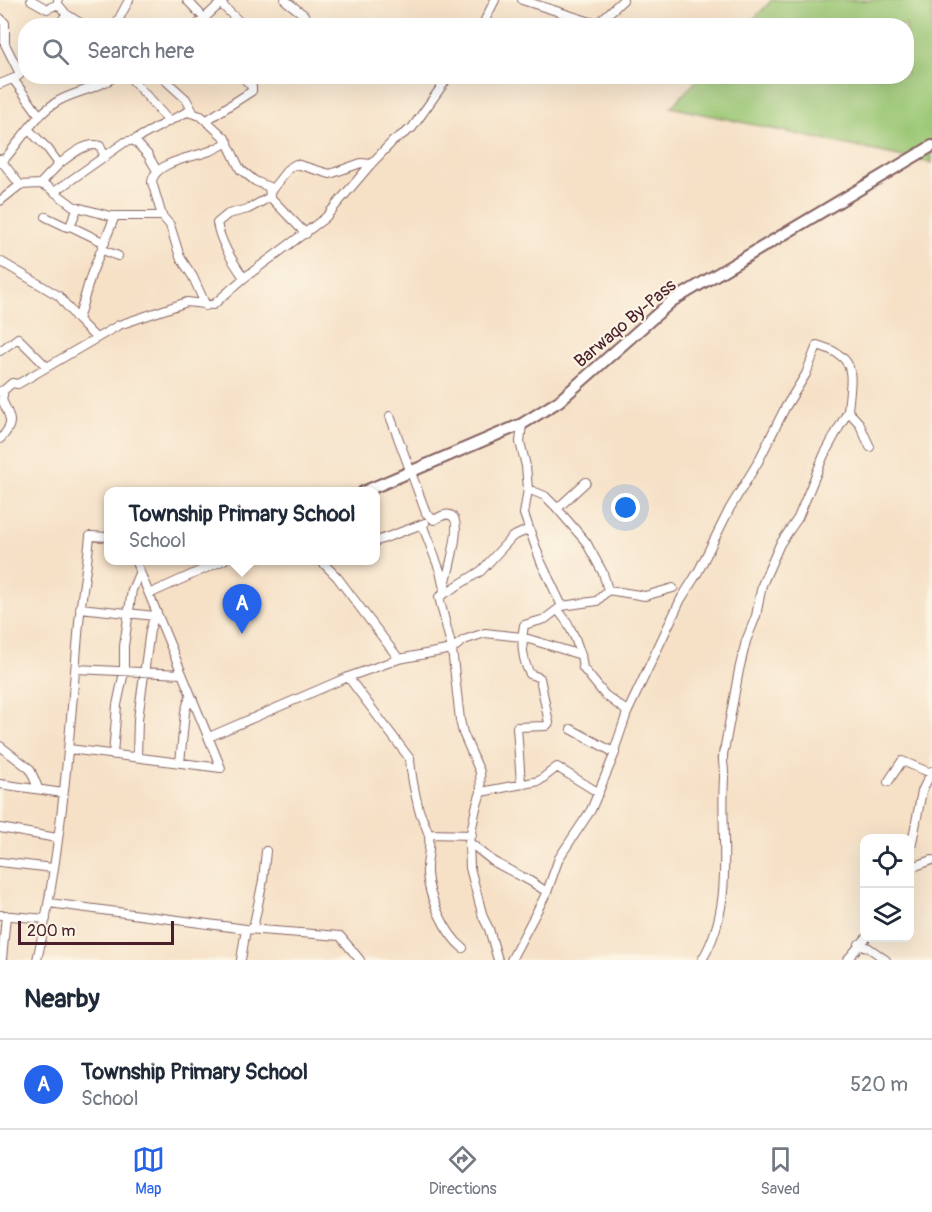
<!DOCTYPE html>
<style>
body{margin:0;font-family:Pangolin,sans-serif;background:#f6f6f7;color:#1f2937}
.controls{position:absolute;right:18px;bottom:18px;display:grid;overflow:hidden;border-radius:12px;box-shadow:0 6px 24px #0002}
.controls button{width:54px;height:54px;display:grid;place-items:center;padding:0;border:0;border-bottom:2px solid #e0e1e3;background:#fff;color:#1f2937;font:30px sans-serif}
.scale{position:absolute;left:18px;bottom:15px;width:156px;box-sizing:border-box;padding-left:6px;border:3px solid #4a1f2b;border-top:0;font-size:16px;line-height:21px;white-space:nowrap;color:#4a1f2b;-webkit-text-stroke:4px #fcf5e5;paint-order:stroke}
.you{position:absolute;left:626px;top:508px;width:21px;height:21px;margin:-15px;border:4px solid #fff;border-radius:50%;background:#1a73e8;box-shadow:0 0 0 9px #1a73e833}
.badge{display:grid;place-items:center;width:39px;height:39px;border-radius:50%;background:#2563eb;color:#fff;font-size:20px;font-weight:700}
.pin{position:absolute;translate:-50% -50px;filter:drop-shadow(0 2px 3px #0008)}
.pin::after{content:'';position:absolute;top:32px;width:21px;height:18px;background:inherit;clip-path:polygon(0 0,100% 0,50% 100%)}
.popup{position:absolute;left:104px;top:487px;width:276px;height:78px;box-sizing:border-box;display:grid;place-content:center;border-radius:12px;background:#fff;filter:drop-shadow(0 2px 4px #0005);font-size:20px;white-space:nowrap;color:#747a83}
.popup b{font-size:22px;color:#1f2937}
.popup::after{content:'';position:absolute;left:50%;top:100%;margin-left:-12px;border:12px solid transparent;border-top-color:#fff}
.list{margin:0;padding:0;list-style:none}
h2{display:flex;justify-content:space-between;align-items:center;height:78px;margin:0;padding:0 24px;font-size:26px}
h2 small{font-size:20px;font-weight:400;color:#747a83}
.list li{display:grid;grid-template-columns:39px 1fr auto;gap:18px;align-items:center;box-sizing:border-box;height:90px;padding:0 24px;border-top:2px solid #e0e1e3}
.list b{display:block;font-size:22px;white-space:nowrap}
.list p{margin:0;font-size:20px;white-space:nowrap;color:#747a83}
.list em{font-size:20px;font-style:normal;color:#747a83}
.icon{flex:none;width:33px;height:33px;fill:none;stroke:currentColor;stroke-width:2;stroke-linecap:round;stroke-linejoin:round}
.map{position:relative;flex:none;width:932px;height:960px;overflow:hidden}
.search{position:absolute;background:#fff;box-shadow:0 6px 24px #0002;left:18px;right:18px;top:18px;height:66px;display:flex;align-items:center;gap:15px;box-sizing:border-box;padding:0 21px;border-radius:24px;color:#747a83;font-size:22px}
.sheet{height:168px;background:#fff}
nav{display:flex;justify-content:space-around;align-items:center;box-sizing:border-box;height:84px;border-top:2px solid #e0e1e3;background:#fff;font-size:16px;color:#747a83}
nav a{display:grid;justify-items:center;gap:3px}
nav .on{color:#2563eb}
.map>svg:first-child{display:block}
.green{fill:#9bc876;stroke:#727450;stroke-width:1.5}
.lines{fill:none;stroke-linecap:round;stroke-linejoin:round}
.minor-casing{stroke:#866362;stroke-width:10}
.highway-casing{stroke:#866362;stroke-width:14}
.minor{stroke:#fff;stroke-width:8}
.highway{stroke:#fff;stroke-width:10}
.labels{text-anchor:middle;stroke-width:4.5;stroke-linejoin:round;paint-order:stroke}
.street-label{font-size:18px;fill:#4a1f2b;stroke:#fcf5e5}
</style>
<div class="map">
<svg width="932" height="960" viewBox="0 0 932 960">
<rect width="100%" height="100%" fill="#fcf5e5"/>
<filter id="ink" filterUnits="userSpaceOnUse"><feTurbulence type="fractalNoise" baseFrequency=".0167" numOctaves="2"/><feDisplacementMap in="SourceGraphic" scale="12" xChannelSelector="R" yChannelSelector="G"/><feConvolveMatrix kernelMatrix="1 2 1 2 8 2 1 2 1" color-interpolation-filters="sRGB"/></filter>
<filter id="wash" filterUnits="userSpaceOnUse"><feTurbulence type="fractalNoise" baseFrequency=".008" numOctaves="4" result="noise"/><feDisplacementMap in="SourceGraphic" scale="24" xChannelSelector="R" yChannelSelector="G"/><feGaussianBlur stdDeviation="1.35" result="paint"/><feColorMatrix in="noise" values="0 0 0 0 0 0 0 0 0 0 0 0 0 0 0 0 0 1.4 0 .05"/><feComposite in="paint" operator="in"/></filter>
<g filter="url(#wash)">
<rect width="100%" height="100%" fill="#f6e1c7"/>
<path class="green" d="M772,0H932V163L671,107L700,77L906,76V26L748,25Z"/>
</g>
<g filter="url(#ink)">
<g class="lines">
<g class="minor-casing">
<path id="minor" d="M31,0L47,9L58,4
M58,0V4L66,14L85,26
M187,0L204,18
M285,0L304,15L311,26
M522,0L597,24L623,0
M221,4L244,26
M0,18L5,23V44L20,74
M118,21L128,26
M59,26L66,14
M115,26L129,0
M196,26L224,0
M482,26L495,0
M129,76L169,121L187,112L201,116L225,138L240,169L255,181L269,187L270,197L306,234
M13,79L40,116
M164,79L186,99L193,112
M0,84L17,77L26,69
M207,120L252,91V87L242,76
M29,130L48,149L59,164L40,184
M134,140L148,155L157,171
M0,159L20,185L40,184L48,187L73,206L110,216H162L170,225L180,257L193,277L206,306
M1,163C19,144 32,118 55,103C73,91 97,90 115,76
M59,164C70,156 86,141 100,146L105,157
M54,192L125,142L134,140L169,121
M270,192L288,169L296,164L330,174L361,163L371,164
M0,201L20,185
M162,216L152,182C154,162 194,157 210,151C216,149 222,145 228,142
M46,217L67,227L70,226L78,207
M70,226L105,243
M103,250L118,256
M0,261L59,296L78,320L96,338
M244,278C232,260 221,244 217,223L228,214L248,209L270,197
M78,320L91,275L115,216
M0,351L18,338L47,367
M0,391L4,390L12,383L18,384L119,325L187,302L213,305L244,278L325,218L371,164L393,141L412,128L449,76
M390,416L426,513L434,520C440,517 446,512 452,516C464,523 445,581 443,594
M522,424L520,442L526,466L528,489L524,514L541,562L562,606
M0,439C16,423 10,417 2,400L4,390
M528,489L545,496L555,506L586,542L603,573L608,590
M558,508L586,482
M422,524L440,571L443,585
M377,541L425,523
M320,560L337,577L399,659
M149,594L224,560
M80,608L155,616
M558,610L567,622L575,638L581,655L583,668L605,695L624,709L627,713
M76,669L182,674
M348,677L410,759C411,776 415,794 419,810C422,819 427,827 429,836C431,849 426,861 427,874C429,897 445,934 463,948
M571,729L615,753
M209,737L348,677L399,659L452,649L464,640L485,633L522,637L581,655
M0,746L30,769L38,788
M69,749L221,768L135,560
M113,754L117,705L124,672V646L132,590L140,571
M137,757L138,719L150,630L156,612
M180,763L185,712L190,696
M888,782L902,761L931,773
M521,783L517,727L546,726L549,723L540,678L530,674C522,660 521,641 524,625L545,619L562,606L597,601L608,590L645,596L673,588
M0,784L63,793
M481,792L539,781L557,767L599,793
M0,828L57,838
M429,834L472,835
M469,842L494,862L530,881L547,892
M910,853L922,791L932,771
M0,862L53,868
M910,868L932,860
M49,903L246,929L340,936L360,960
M0,915L46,919
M253,929L263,880L266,851
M859,944L869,948L886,960
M2,960L6,915
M37,960C61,853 69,744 78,635C80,602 87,569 90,536L109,537
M241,960L246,929
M498,960L489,929L483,917L470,868L469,842L476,808L481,792L480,772L463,733L460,720L452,649L439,597L481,571L512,537L529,529
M511,960L547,892L559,858L591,810L615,753V748L627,713L681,599L698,572L730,508L758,462L785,408L806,374L817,345C859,357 851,374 848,411L859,423L870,447
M702,960C736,903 720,840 724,778C725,764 720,760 725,746L739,670L746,641L756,616L762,585L780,544L798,518L824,455L848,411
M847,960L866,938"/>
</g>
<g class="highway-casing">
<path id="highway" d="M363,492L522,424L559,401L672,301L932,146"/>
</g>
<use href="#minor" class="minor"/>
<use href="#highway" class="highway"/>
</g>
</g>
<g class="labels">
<g class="street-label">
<text transform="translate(625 323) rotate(-40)" y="6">Barwaqo By-Pass</text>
</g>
</g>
</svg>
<div class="controls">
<button><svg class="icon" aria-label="locate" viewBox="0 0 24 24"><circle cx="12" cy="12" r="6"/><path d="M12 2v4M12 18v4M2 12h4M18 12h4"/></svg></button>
<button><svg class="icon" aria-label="layers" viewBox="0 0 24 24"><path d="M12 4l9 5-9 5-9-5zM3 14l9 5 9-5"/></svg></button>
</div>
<div class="scale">200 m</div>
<div class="you"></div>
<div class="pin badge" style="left:242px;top:634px">A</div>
<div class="popup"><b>Township Primary School</b>School</div>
<div class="search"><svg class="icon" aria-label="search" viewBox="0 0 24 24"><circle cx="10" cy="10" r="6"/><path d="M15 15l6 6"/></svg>Search here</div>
</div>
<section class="sheet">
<h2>Nearby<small></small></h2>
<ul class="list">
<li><span class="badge">A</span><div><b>Township Primary School</b><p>School</p></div><em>520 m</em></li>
</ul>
</section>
<nav>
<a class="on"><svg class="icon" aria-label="map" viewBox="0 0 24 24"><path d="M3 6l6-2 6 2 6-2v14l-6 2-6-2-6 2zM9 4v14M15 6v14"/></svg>Map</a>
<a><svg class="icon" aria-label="directions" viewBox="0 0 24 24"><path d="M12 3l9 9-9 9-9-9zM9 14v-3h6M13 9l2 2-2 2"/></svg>Directions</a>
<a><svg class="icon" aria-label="saved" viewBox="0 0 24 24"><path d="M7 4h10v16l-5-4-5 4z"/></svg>Saved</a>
</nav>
